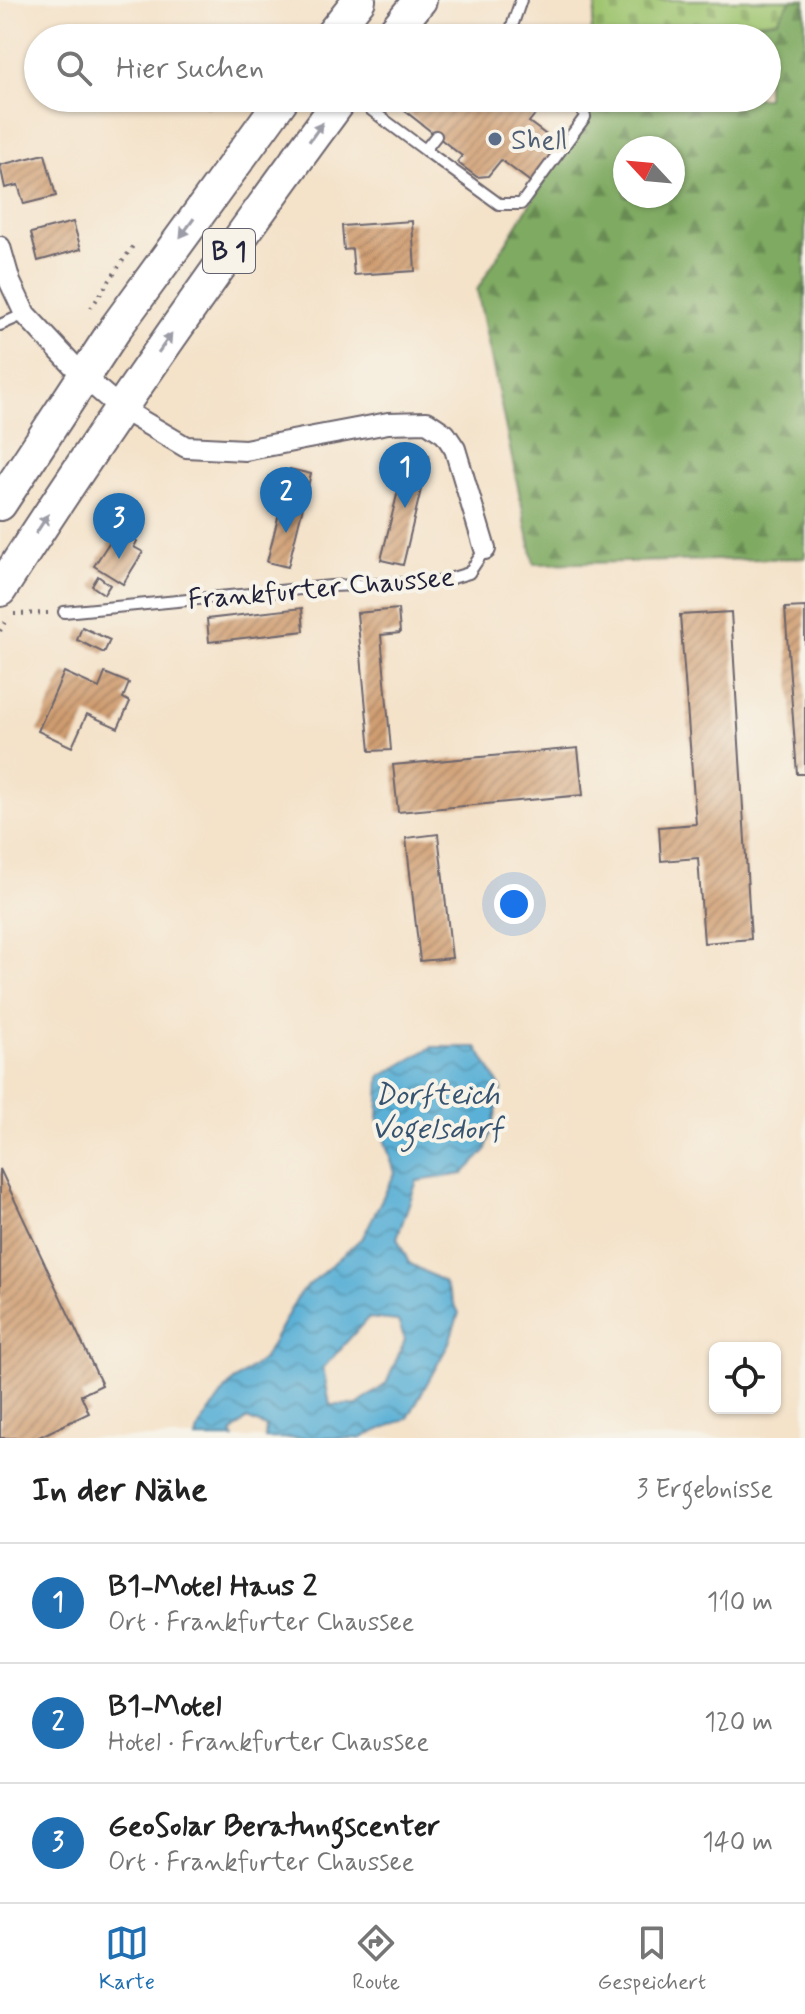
<!DOCTYPE html>
<html lang="de">
<meta charset="utf-8">
<style>
body{margin:0;font-family:Mynerve,sans-serif;background:#f6f6f6;color:#222}
.controls{position:absolute;right:24px;bottom:24px;display:grid;overflow:hidden;border-radius:12px;box-shadow:0 2px 6px #0004}
.controls button{width:72px;height:72px;display:grid;place-items:center;padding:0;border:0;border-bottom:2px solid #e0e0e0;background:#fff;color:#222;font:40px sans-serif}
.compass{position:absolute;left:613px;top:136px;width:72px;height:72px;border-radius:50%;background:#fff;box-shadow:0 2px 6px #0004;rotate:296deg}
.you{position:absolute;left:514px;top:904px;width:28px;height:28px;margin:-20px;border:6px solid #fff;border-radius:50%;background:#1a73e8;box-shadow:0 0 0 12px #1a73e833}
.badge{display:grid;place-items:center;width:52px;height:52px;border-radius:50%;background:#1f6fb2;color:#fff;font-size:26px;font-weight:700}
.pin{position:absolute;translate:-50% -66px;filter:drop-shadow(0 2px 4px #0008)}
.pin::after{content:'';position:absolute;top:42px;width:28px;height:24px;background:inherit;clip-path:polygon(0 0,100% 0,50% 100%)}
.list{margin:0;padding:0;list-style:none}
h2{display:flex;justify-content:space-between;align-items:center;height:104px;margin:0;padding:0 32px;font-size:34px}
h2 small{font-size:26px;font-weight:400;color:#767676}
.list li{display:grid;grid-template-columns:52px 1fr auto;gap:24px;align-items:center;box-sizing:border-box;height:120px;padding:0 32px;border-top:2px solid #e0e0e0}
.list b{display:block;font-size:30px;white-space:nowrap}
.list p{margin:0;font-size:26px;white-space:nowrap;color:#767676}
.list em{font-size:26px;font-style:normal;color:#767676}
.icon{flex:none;width:44px;height:44px;fill:none;stroke:currentColor;stroke-width:2;stroke-linecap:round;stroke-linejoin:round}
.map{position:relative;flex:none;width:805px;height:1438px;overflow:hidden}
.search{position:absolute;background:#fff;box-shadow:0 2px 6px #0004;left:24px;right:24px;top:24px;height:88px;display:flex;align-items:center;gap:20px;box-sizing:border-box;padding:0 28px;border-radius:44px;color:#767676;font-size:30px}
.sheet{height:464px;background:#fff}
nav{display:flex;justify-content:space-around;align-items:center;box-sizing:border-box;height:112px;border-top:2px solid #e0e0e0;background:#fff;font-size:22px;color:#767676}
nav a{display:grid;justify-items:center;gap:4px}
nav .on{color:#1f6fb2}
.map>svg:first-child{display:block}
.forest{fill:url(#forest-firs);stroke:#50664e;stroke-width:2;fill-rule:evenodd}
.cemetery{fill:url(#cemetery-stones);stroke:#607456;stroke-width:2}
.water{fill:url(#water-waves);stroke:#3e6988;stroke-width:2;fill-rule:evenodd}
.building{fill:url(#building-hatch)}
.lines{fill:none;stroke-linecap:round;stroke-linejoin:round}
.service-casing{stroke:#6c656d;stroke-width:14}
.minor-casing{stroke:#6c656d;stroke-width:24}
.primary-casing{stroke:#6c656d;stroke-width:36}
.path{stroke:#6c656d;stroke-width:4;stroke-dasharray:2 6;stroke-linecap:butt}
.service{stroke:#fff;stroke-width:10}
.minor{stroke:#fff;stroke-width:20}
.primary{stroke:#fff;stroke-width:32}
.oneway{fill:#9c9ca7}
.service-dot{fill:#5c6f8a;stroke:#f7f3e8;stroke-width:3}
.labels{text-anchor:middle;stroke-width:8;stroke-linejoin:round;paint-order:stroke}
.shield{fill:#f7f3e8;stroke:#62616f;stroke-width:2}
.shield-label{font-size:26px;font-weight:bold;fill:#22223b}
.service-label{font-size:28px;fill:#4e5e75;stroke:#f7f3e8;text-anchor:start}
.street-label{font-size:28px;fill:#22223b;stroke:#f7f3e8}
.water-label{font-size:30px;font-style:italic;fill:#365471;stroke:#f7f3e8}
</style>
<div class="map">
<svg width="805" height="1438" viewBox="0 0 805 1438">
<defs>
<pattern id="forest-firs" width="22" height="20" patternUnits="userSpaceOnUse" patternTransform="scale(2)"><rect width="22" height="20" fill="#7faa62"/><path d="M5 1l3.5 6h-7zM16 11l3.5 6h-7z" fill="#688a52"/></pattern>
<pattern id="cemetery-stones" width="16" height="16" patternUnits="userSpaceOnUse" patternTransform="scale(2)"><rect width="16" height="16" fill="#9fc570"/><path d="M2 7V4a2 2 0 0 1 4 0v3zM10 15v-3a2 2 0 0 1 4 0v3z" fill="#89a962"/></pattern>
<pattern id="water-waves" width="16" height="10" patternUnits="userSpaceOnUse" patternTransform="scale(2)"><rect width="16" height="10" fill="#5ab0d6"/><path d="M0 5q4-4 8 0t8 0" fill="none" stroke="#4a8faf"/></pattern>
<pattern id="building-hatch" width="6" height="6" patternUnits="userSpaceOnUse" patternTransform="scale(2)"><rect width="6" height="6" fill="#cf9c70"/><path d="M-1 1l2-2M0 6l6-6M5 7l2-2" fill="none" stroke="#a87f5d"/></pattern>
</defs>
<rect width="100%" height="100%" fill="#f7f3e8"/>
<filter id="ink" filterUnits="userSpaceOnUse"><feTurbulence type="fractalNoise" baseFrequency=".0125" numOctaves="2"/><feDisplacementMap in="SourceGraphic" scale="16" xChannelSelector="R" yChannelSelector="G"/><feConvolveMatrix kernelMatrix="1 2 1 2 8 2 1 2 1" color-interpolation-filters="sRGB"/></filter>
<filter id="wash" filterUnits="userSpaceOnUse"><feTurbulence type="fractalNoise" baseFrequency=".006" numOctaves="4" result="noise"/><feDisplacementMap in="SourceGraphic" scale="32" xChannelSelector="R" yChannelSelector="G"/><feGaussianBlur stdDeviation="1.8" result="paint"/><feColorMatrix in="noise" values="0 0 0 0 0 0 0 0 0 0 0 0 0 0 0 0 0 1.4 0 .05"/><feComposite in="paint" operator="in"/></filter>
<g filter="url(#wash)">
<rect width="100%" height="100%" fill="#f4e2c9"/>
<path class="forest" d="M791,0H805V558L534,564L477,290L581,121L583,98H767V38H670L777,20ZM625,148H673V196H625Z"/>
<path class="cemetery" d="M597,0H791L777,20L652,38H590Z"/>
<path class="water" d="M432,1047H477L502,1090L486,1150L463,1174L417,1181L397,1238L409,1263L444,1282L459,1313L448,1345L408,1418L361,1438H265L266,1427L247,1419L232,1433L234,1438H196L199,1427L229,1385L264,1358L299,1294L363,1237L395,1173L378,1119L380,1077ZM368,1318L398,1321L405,1340L386,1384L357,1405H330L323,1368Z"/>
<g id="blocks">
<path class="building" d="M197,98H217L208,108Z
M414,98H527L540,108L529,122L560,145L532,183L501,160L488,176L477,177L457,162L462,156L405,111Z
M45,154L56,196L24,204L18,185L5,188L0,165Z
M412,221L415,271L354,275L352,249L344,250L342,226Z
M73,222L81,249L38,261L31,233Z
M408,450L429,456L403,565L381,560Z
M290,469L311,474L288,567L267,562Z
M114,535L125,541L128,535L137,541L134,547L143,552L123,584L94,566Z
M98,576L110,585L104,594L92,586Z
M805,607V774H797L785,608Z
M302,608L304,631L209,642L207,619Z
M398,609L400,633L381,635L391,750L370,751L357,613Z
M731,612L751,939L704,943L698,858L661,861L659,827L696,824L680,615Z
M82,627L110,640L104,653L77,640Z
M64,672L99,688L105,673L129,683L123,698L130,702L118,728L87,714L72,747L38,731Z
M578,748L583,795L398,812L393,765Z
M438,834L452,958L420,961L406,838Z
M0,1169L102,1385L81,1395L89,1413L37,1438H0Z"/>
</g>
</g>
<g filter="url(#ink)">
<use href="#blocks" fill-opacity="0" stroke="#6c656d" stroke-width="2"/>
<g class="lines">
<g class="service-casing">
<path id="service" d="M508,38L521,0
M355,98L425,150L436,136
M425,150L499,204H521L585,117L579,98
M0,325L25,314
M64,612L331,586L439,582L469,573L485,549"/>
</g>
<g class="minor-casing">
<path id="minor" d="M0,247L10,282L25,314L84,377L120,408L186,447L245,450L388,423L427,422L445,434L455,449L485,549"/>
</g>
<g class="primary-casing">
<path id="primary" d="M329,38L359,0
M389,38L420,0
M0,504L117,326L283,98
M0,590C108,422 223,259 342,98"/>
</g>
<path class="path" d="M91,308L135,243
M14,614L49,613
M0,631L8,617"/>
<use href="#service" class="service"/>
<use href="#minor" class="minor"/>
<use href="#primary" class="primary"/>
</g>
<defs><path id="oneway-solid" d="M-6-.8H1V-3.2L6.5 0L1 3.2V.8H-6Z" transform="scale(2)"/></defs>
<g class="oneway">
<use href="#oneway-solid" transform="translate(316 132) rotate(-54)"/>
<use href="#oneway-solid" transform="translate(187 228) rotate(126)"/>
<use href="#oneway-solid" transform="translate(165 343) rotate(-55)"/>
<use href="#oneway-solid" transform="translate(42 524) rotate(-57)"/>
</g>
</g>
<circle class="service-dot" cx="495" cy="139" r="8"/>
<g class="labels">
<rect class="shield" x="203" y="229" width="52" height="44" rx="6"/>
<g class="shield-label">
<text x="229" y="260">B 1</text>
</g>
<g class="service-label">
<text x="511" y="149">Shell</text>
</g>
<g class="street-label">
<text transform="translate(321 587) rotate(-5)" y="10">Frankfurter Chaussee</text>
</g>
<g class="water-label">
<text x="437" y="1104">Dorfteich<tspan x="437" dy="34">Vogelsdorf</tspan></text>
</g>
</g>
</svg>
<div class="controls">
<button><svg class="icon" aria-label="locate" viewBox="0 0 24 24"><circle cx="12" cy="12" r="6"/><path d="M12 2v4M12 18v4M2 12h4M18 12h4"/></svg></button>
</div>
<svg class="compass" viewBox="-18 -18 36 36"><path d="M0-13l5 13h-10z" fill="#e53935"/><path d="M0 13l5-13h-10z" fill="#767676"/></svg>
<div class="you"></div>
<div class="pin badge" style="left:405px;top:508px">1</div>
<div class="pin badge" style="left:286px;top:533px">2</div>
<div class="pin badge" style="left:119px;top:559px">3</div>
<div class="search"><svg class="icon" aria-label="search" viewBox="0 0 24 24"><circle cx="10" cy="10" r="6"/><path d="M15 15l6 6"/></svg>Hier suchen</div>
</div>
<section class="sheet">
<h2>In der Nähe<small>3 Ergebnisse</small></h2>
<ul class="list">
<li><span class="badge">1</span><div><b>B1-Motel Haus 2</b><p>Ort · Frankfurter Chaussee</p></div><em>110 m</em></li>
<li><span class="badge">2</span><div><b>B1-Motel</b><p>Hotel · Frankfurter Chaussee</p></div><em>120 m</em></li>
<li><span class="badge">3</span><div><b>GeoSolar Beratungscenter</b><p>Ort · Frankfurter Chaussee</p></div><em>140 m</em></li>
</ul>
</section>
<nav>
<a class="on"><svg class="icon" aria-label="map" viewBox="0 0 24 24"><path d="M3 6l6-2 6 2 6-2v14l-6 2-6-2-6 2zM9 4v14M15 6v14"/></svg>Karte</a>
<a><svg class="icon" aria-label="directions" viewBox="0 0 24 24"><path d="M12 3l9 9-9 9-9-9zM9 14v-3h6M13 9l2 2-2 2"/></svg>Route</a>
<a><svg class="icon" aria-label="saved" viewBox="0 0 24 24"><path d="M7 4h10v16l-5-4-5 4z"/></svg>Gespeichert</a>
</nav>
